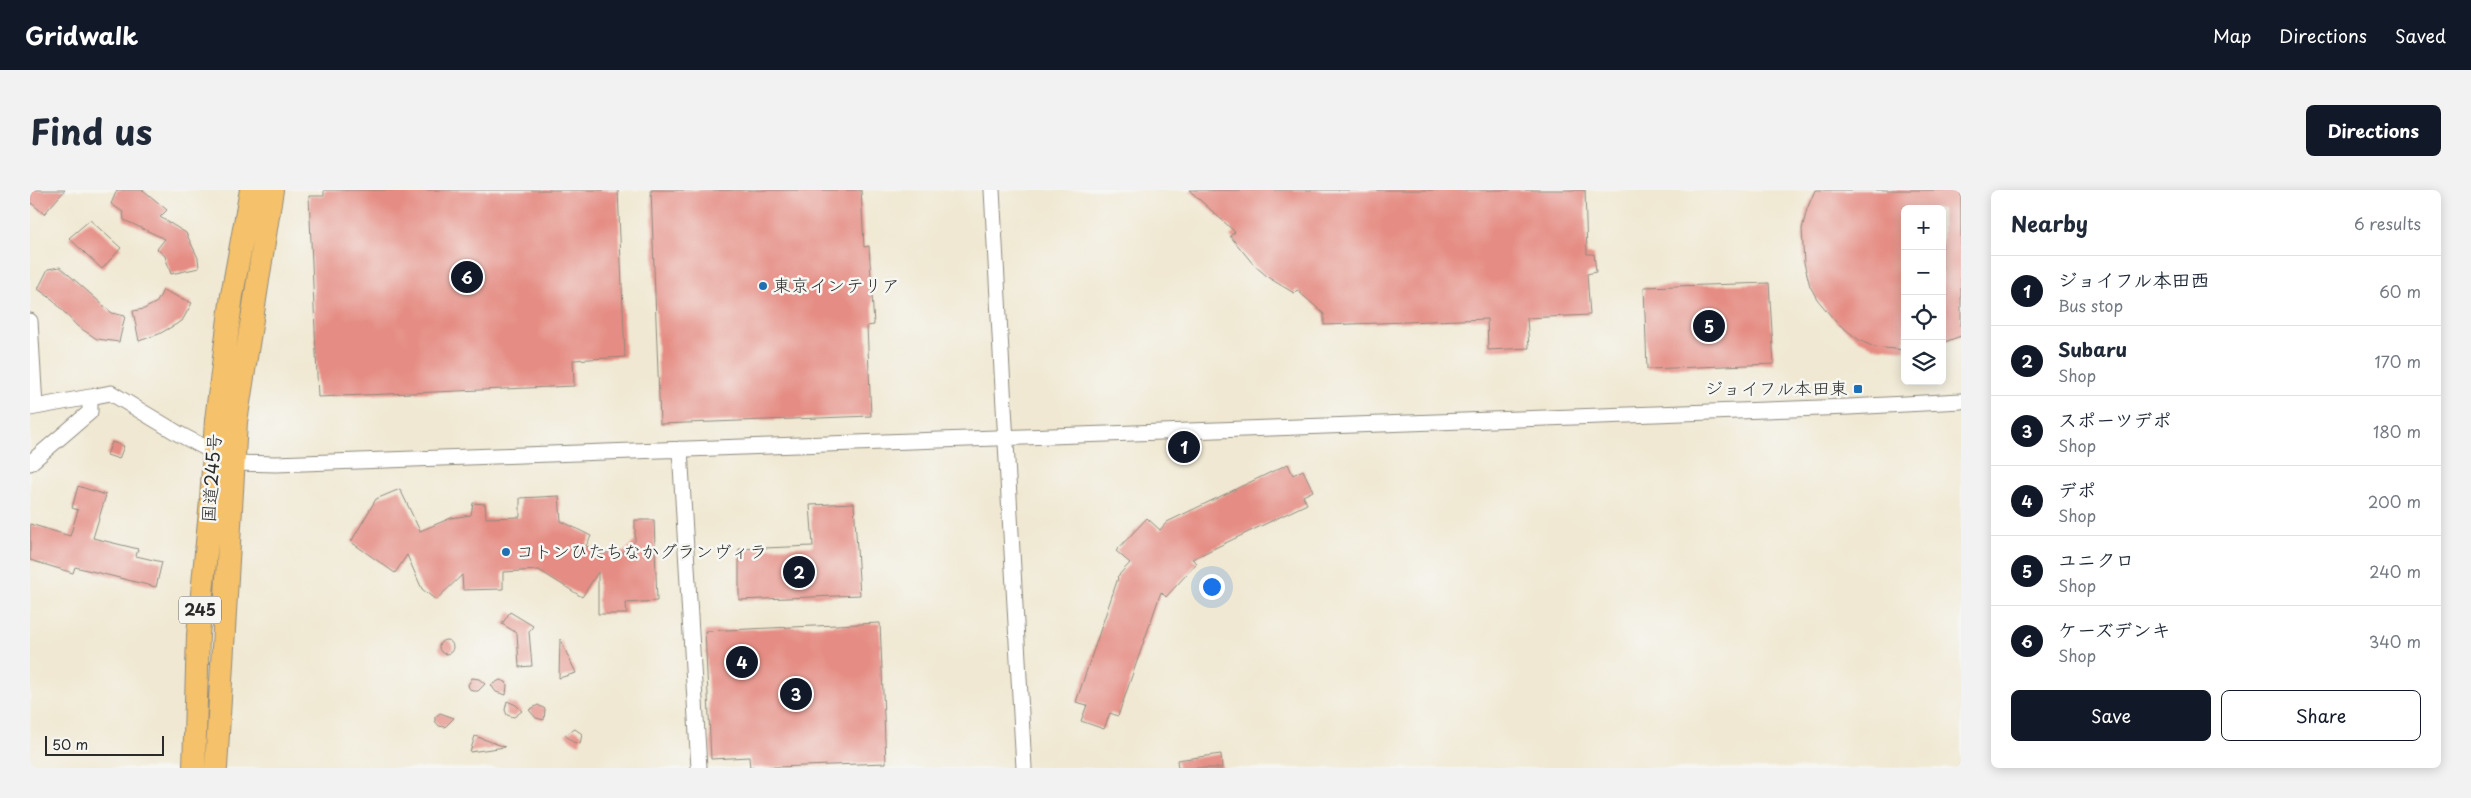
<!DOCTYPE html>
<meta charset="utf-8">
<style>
body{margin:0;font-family:"Playpen Sans","Klee One",sans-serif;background:#f2f2f3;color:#1f2937}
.controls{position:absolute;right:15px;top:15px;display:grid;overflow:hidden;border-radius:8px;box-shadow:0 2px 12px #0003}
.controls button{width:45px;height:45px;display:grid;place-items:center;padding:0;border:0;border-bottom:1px solid #e0e1e3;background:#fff;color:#1f2937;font:25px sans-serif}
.scale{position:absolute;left:15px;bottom:12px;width:119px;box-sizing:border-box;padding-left:5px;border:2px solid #2b2b2b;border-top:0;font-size:14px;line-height:18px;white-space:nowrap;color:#2b2b2b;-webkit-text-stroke:4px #f6f6f2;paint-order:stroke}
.you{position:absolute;left:1181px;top:396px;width:18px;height:18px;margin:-12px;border:4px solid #fff;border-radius:50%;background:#1a73e8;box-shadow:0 0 0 8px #1a73e833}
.badge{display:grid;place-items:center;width:32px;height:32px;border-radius:50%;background:#111827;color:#fff;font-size:16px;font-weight:700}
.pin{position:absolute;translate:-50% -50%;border:2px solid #fff;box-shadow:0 1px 5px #0006}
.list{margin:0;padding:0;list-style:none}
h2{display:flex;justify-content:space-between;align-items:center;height:65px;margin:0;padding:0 20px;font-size:21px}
h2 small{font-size:16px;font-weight:400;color:#747a83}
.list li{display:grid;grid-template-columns:32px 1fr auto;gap:15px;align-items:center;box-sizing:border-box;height:70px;padding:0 20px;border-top:1px solid #e0e1e3}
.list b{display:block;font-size:19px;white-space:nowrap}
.list p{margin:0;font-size:16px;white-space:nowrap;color:#747a83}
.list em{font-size:16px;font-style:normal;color:#747a83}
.actions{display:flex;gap:10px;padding:15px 20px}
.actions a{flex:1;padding:11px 0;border:1px solid #111827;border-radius:8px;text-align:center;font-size:18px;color:#111827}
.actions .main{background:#111827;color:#fff}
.icon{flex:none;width:28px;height:28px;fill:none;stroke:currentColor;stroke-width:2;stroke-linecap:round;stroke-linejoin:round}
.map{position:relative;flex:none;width:1931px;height:578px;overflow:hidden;border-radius:8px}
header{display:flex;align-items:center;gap:30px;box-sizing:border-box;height:70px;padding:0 25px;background:#111827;color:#fff}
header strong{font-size:24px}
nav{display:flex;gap:28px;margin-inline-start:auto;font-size:18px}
.intro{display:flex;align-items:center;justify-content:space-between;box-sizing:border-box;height:120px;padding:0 30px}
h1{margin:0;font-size:35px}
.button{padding:12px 22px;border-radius:8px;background:#111827;color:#fff;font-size:18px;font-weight:700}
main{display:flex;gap:30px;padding:0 30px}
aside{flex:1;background:#fff;border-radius:8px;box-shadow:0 2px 12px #0003}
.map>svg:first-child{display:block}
.building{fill:#e58d84}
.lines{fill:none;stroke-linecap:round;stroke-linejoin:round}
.minor-casing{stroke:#8e8a7e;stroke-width:17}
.highway-casing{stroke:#8e8a7e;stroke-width:24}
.minor{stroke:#fff;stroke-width:15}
.highway{stroke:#f5c16b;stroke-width:22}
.poi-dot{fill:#1f6fb2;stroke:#f6f6f2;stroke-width:2}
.labels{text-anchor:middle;stroke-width:5;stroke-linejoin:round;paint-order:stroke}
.shield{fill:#f6f6f2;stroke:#686867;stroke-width:1}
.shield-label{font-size:16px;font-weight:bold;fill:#2b2b2b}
.poi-label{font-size:18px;fill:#2b2b2b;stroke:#f6f6f2;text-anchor:start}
.street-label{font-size:18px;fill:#2b2b2b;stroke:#f6f6f2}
</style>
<header>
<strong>Gridwalk</strong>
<nav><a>Map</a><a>Directions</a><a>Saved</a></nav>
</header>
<div class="intro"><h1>Find us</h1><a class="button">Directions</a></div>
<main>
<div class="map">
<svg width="1931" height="578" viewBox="0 0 1931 578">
<rect width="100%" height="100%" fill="#f6f6f2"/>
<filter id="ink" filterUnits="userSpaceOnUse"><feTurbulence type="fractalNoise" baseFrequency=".02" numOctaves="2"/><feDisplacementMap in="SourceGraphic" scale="10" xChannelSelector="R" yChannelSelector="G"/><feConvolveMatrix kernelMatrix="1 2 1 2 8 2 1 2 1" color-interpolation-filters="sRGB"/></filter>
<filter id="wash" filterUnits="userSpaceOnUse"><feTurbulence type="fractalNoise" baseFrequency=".0096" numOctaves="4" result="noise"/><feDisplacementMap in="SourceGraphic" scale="20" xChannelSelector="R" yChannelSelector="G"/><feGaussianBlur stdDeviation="1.12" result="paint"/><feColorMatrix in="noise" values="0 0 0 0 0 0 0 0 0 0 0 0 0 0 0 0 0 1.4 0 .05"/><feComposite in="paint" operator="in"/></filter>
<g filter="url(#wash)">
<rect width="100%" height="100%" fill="#f0e8d2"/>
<g id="blocks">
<path class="building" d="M0,0H35L14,24L0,12Z
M87,0H113L137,20L130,27L156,43L168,68L169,78L141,84L135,66L127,59L135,49L94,30L93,22L81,14Z
M294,0H588L595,167L543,170L544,196L288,207L279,6H294Z
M621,0H831L834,57L839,56L844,135L837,136L841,226L630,234Z
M1159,0H1555L1557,64H1564L1566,82L1557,84L1560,125L1497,128L1499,158L1458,160L1457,129L1294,135V124L1267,100L1264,103L1239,88L1224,75L1200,46L1205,42Z
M1785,0H1931V146L1912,153V19H1875V160L1844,157L1829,150L1806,132L1787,109L1780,96L1774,73L1772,39L1777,19Z
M60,30L91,58L72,79L39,48Z
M30,77L82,123L95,126L89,152L67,149L47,136L22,109L8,99L18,79Z
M1739,93L1744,174L1617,179L1614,97Z
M133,100L162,113L152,131L129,144L109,151L103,121L114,119L127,112Z
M82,252L94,256L89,269L77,265Z
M1258,274L1263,285L1273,280L1283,301L1273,306L1277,314L1162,369L1167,373L1136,407L1131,402L1088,526L1080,523L1074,539L1051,531L1057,515L1046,512L1088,388L1087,387L1100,373L1086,361L1117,328L1130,340L1137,332Z
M48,296L76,305L63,348L108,359L106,366L132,372L126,397L45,377L43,383L0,370V334L40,346L48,320L42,318Z
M370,299L390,341L421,328L441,325L443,313L455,314L456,328L490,327V308L529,306L531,331L561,346L556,356L575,363L594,362L605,351V330H624L627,411L596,413L597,424H568V382L552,407L509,380L473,382V399L433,400L432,385L406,410L392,399L377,365L365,383L321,352L346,309Z
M824,313L830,405L709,410V359L783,356L780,315Z
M480,422L503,436L499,442L502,476L489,477L487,443L472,434Z
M850,433L856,573L720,578L719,567L681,569L675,441Z
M530,449L546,483L529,488Z
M409 457a7 7 0 1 1 14 0a7 7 0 1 1-14 0Z
M442,488L449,489L455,494L448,501H442L439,498L438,495Z
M470,490L476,492L477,495L476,505L466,502L461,495Z
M477,511L486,515L492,521L484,527L477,525L475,520Z
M508,515L515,519L514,530L506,528L499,520Z
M410,523L424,528L415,537L409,536L405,531V527Z
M545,539L552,544L550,554L543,552L535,545Z
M445,546L475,557L440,562Z
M1191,564L1192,578H1148L1147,570Z"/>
</g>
</g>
<g filter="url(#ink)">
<use href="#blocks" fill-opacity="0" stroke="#8e8a7e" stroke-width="1"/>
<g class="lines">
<g class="minor-casing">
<path id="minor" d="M962,0L994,578
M0,131L5,217
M0,218L60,207
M650,259L669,578
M0,273L60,222V207L81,203L149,244L205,273L246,274L1819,217L1931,211"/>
</g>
<g class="highway-casing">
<path id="highway" d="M164,578L168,445L181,311L186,230L202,105L221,0
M186,578L206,232L242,0"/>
</g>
<use href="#minor" class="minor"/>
<use href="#highway" class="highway"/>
</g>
</g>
<g class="poi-dot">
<circle cx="733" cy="96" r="5"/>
<rect x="1823" y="194" width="10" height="10" rx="2.5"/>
<circle cx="476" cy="362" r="5"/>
</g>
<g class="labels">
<rect class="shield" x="149" y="406.5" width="42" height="27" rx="4"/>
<g class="shield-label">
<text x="170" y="426">245</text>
</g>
<g class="poi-label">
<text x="743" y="102">東京インテリア</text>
<text x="1818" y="205" text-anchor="end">ジョイフル本田東</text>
<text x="486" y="368">コトンひたちなかグランヴィラ</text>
</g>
<g class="street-label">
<text transform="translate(182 288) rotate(-86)" y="6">国道245号</text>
</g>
</g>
</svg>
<div class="controls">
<button>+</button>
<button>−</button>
<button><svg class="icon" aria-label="locate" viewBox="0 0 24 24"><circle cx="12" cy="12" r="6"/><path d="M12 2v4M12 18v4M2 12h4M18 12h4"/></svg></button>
<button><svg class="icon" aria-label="layers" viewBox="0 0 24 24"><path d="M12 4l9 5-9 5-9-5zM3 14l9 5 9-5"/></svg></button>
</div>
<div class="scale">50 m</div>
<div class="you"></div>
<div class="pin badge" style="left:1154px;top:257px">1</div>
<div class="pin badge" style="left:769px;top:382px">2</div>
<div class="pin badge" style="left:766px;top:504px">3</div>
<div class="pin badge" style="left:712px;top:472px">4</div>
<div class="pin badge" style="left:1679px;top:136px">5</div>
<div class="pin badge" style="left:437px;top:87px">6</div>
</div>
<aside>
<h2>Nearby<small>6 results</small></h2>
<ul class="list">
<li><span class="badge">1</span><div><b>ジョイフル本田西</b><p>Bus stop</p></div><em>60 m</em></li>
<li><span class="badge">2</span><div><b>Subaru</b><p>Shop</p></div><em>170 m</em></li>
<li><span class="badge">3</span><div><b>スポーツデポ</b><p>Shop</p></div><em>180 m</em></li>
<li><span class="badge">4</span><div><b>デポ</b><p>Shop</p></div><em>200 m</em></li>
<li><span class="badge">5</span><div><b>ユニクロ</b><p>Shop</p></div><em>240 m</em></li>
<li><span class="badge">6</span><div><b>ケーズデンキ</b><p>Shop</p></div><em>340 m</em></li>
</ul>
<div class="actions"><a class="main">Save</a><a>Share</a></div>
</aside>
</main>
